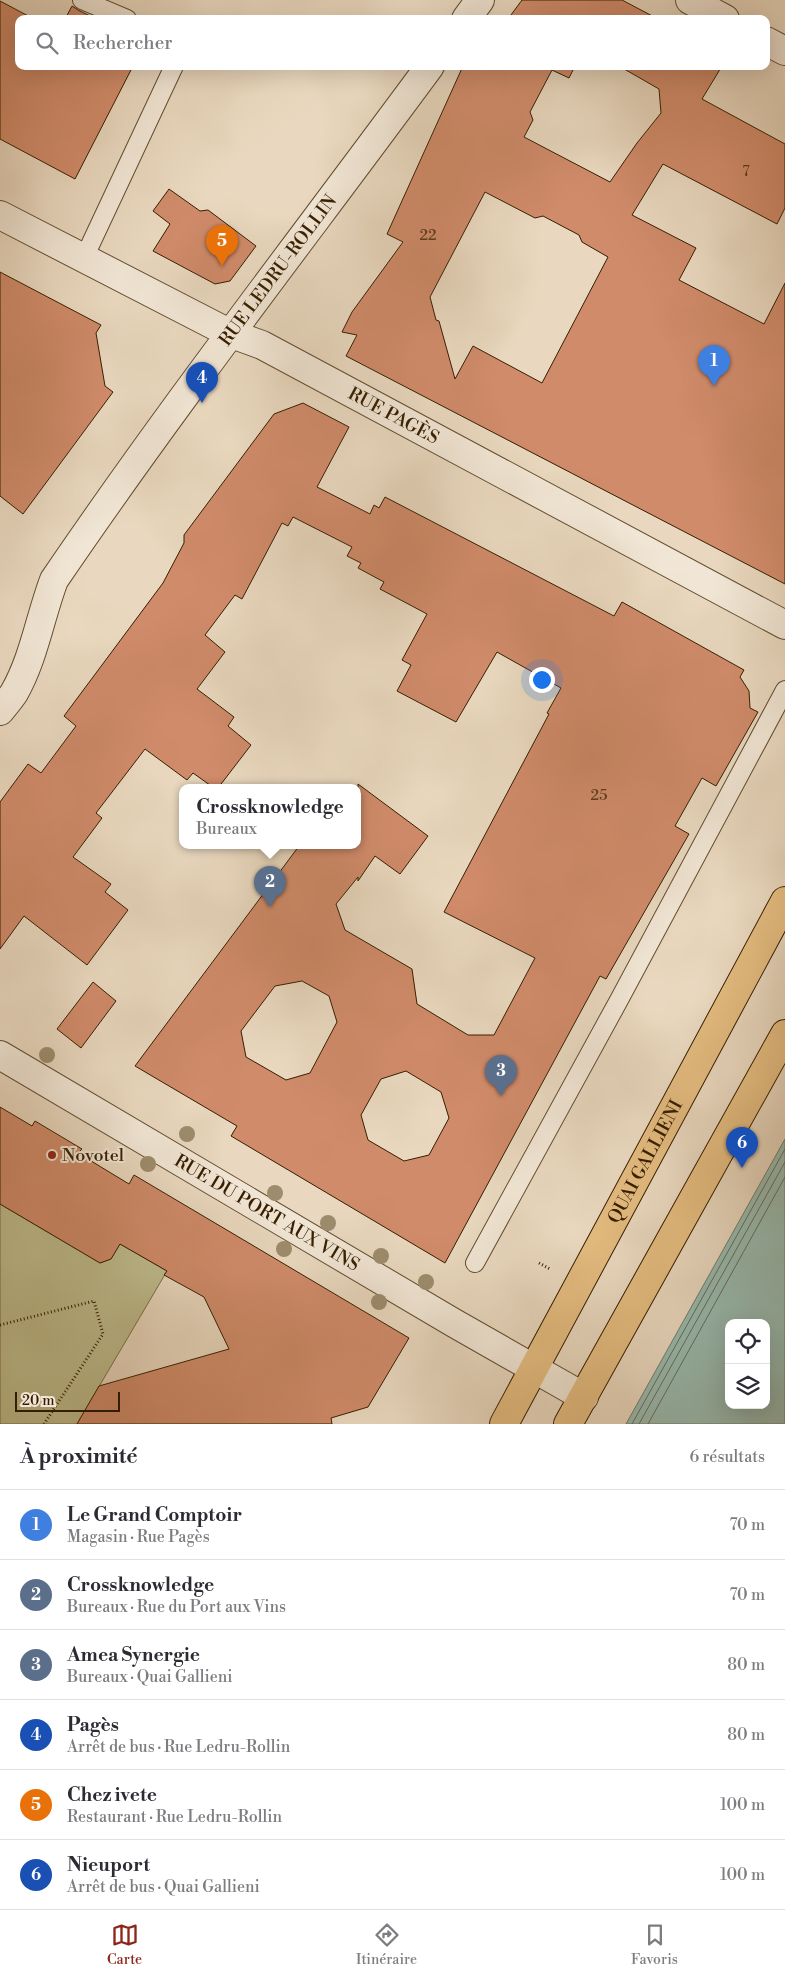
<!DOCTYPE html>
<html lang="fr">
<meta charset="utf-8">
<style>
body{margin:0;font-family:"Libre Bodoni",serif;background:#f7f7f7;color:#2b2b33}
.controls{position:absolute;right:15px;bottom:15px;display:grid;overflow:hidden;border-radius:10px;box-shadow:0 5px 20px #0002}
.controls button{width:45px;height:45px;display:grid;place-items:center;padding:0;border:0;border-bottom:1px solid #e1e1e2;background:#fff;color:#2b2b33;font:25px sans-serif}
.scale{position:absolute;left:15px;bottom:12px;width:105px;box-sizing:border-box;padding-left:5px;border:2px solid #351e00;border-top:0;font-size:14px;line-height:18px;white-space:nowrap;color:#351e00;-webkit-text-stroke:4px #f1e6d5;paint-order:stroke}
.you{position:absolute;left:541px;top:679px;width:18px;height:18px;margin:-12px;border:4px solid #fff;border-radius:50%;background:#1a73e8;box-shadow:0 0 0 8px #1a73e833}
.badge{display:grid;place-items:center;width:32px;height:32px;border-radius:50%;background:#8f2418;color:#fff;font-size:16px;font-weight:700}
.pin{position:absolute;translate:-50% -41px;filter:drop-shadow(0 1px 2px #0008)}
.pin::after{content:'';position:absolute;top:26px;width:18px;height:15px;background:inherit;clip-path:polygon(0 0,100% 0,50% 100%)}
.popup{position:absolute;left:179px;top:784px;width:182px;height:65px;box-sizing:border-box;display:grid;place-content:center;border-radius:10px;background:#fff;filter:drop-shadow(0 1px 4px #0005);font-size:16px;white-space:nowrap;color:#7c7c81}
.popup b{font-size:19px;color:#2b2b33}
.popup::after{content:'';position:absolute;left:50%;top:100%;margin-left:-10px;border:10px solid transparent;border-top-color:#fff}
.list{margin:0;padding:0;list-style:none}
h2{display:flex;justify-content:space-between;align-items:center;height:65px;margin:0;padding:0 20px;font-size:21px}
h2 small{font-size:16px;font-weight:400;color:#7c7c81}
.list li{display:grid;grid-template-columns:32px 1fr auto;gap:15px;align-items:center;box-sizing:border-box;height:70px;padding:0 20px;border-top:1px solid #e1e1e2}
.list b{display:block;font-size:19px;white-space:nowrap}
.list p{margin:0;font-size:16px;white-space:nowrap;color:#7c7c81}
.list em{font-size:16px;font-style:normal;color:#7c7c81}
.icon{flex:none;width:28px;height:28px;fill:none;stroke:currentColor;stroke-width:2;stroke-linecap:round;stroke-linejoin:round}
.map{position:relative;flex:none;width:785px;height:1424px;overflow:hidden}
.search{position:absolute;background:#fff;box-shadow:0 5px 20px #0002;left:15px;right:15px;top:15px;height:55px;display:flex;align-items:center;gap:12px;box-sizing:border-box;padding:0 18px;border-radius:10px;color:#7c7c81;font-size:19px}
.sheet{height:485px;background:#fff}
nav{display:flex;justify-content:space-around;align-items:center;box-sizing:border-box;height:70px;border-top:1px solid #e1e1e2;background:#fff;font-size:14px;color:#7c7c81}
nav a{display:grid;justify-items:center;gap:2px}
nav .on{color:#8f2418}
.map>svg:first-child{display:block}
.green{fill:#bebc8d;stroke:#7a6d46}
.water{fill:#97bab0;stroke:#707c6a;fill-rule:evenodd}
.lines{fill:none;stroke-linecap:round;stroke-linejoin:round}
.shore{stroke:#666c58;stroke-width:1}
.building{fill:#d08b6a;stroke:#351e00;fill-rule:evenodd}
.lane-casing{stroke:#624c30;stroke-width:20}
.street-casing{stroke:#624c30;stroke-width:30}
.primary-casing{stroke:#351e00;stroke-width:30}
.path{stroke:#351e00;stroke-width:3;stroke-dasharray:1 2.5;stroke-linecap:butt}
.lane{stroke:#f1e6d5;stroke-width:18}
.street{stroke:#f1e6d5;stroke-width:28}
.primary{stroke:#e4bc80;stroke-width:28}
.tree{fill:#9d8c6d}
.poi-dot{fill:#8f2418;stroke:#f1e6d5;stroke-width:2}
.labels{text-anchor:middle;stroke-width:4;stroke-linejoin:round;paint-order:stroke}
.number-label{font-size:15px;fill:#5c391a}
.street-label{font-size:18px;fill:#351e00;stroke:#f1e6d5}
.poi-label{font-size:18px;fill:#351e00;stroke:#f1e6d5;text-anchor:start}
</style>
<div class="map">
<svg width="785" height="1424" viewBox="0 0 785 1424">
<rect width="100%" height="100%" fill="#e9d8bf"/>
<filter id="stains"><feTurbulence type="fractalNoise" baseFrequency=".004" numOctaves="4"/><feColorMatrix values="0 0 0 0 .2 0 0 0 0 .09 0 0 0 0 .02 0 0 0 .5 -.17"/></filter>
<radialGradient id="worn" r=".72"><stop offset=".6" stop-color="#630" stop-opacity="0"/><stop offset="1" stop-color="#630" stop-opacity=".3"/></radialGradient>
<path class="green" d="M0,1204L100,1263L111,1259L120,1244L167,1271L77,1424H0Z"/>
<path class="water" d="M785,1139V1424H626ZM729,1323H766V1405H729Z"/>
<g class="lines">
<path class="shore" d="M632,1424L785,1149
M639,1424L785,1162
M648,1424L785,1177"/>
</g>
<path class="building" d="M522,0H622L658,19H508Z
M0,1L34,19H19V66H133L75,179L0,139Z
M72,6L78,10L96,19H65Z
M463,66H575L569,78L552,70L530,112L533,120L524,137L610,182L637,143L661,113L659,89L619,66H722L702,99L785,144V208L777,224L663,164L632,215L696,248L679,280L764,324L785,283V584L346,356L357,335L342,332L352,312L403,242L387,234ZM485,192L535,218L543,216L579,235L582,242L608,257L542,383L473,346L455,379L439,321L436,320L430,297Z
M169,189L200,211L208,210L256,246L230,281L215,284L153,251L170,224L153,211Z
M0,272L101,325L96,333L105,386L113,392L23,514L0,496Z
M303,403L349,427L317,487L370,514L374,505L379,508L385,497L614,616L622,602L744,670L740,677L749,691L750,708L758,712L716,786L702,778L675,826L689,834L606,979L600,976L445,1263L231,1136L237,1126L135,1066L299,846H358V784L428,836L400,874L375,856L358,881V877L336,904L345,930L412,969L417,1004L468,1035H494L535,958L444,912L549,714L547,713L561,688L497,652L456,722L397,691L411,665L402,660L427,614L380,589L384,582L358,568L361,563L347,556L352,547L293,517L288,526L282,523L242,599L235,595L205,635L225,652L197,689L234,717L228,726L251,745L218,788H214L193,773L187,780L145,749L96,813L102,818L73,857L111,884L105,892L128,910L87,965L24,916L0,949V802L28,764L41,773L76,726L64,716L163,583L184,543V535L274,414ZM302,981L329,996L337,1022L310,1073L286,1080L246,1057L241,1031L275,986ZM406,1071L441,1092L449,1118L429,1155L404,1161L368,1140L361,1115L381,1079Z
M93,982L116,1001L81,1048L57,1029Z
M0,1107L32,1126L35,1121L82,1149L78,1153L129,1184L134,1175L409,1338L368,1407L331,1418L332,1424H77L99,1386L229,1349L204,1297L164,1275L167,1271L120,1244L111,1259L100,1263L0,1204Z"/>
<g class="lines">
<g class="lane-casing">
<path id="lane" d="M82,0L127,19
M84,258L174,66
M475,1263L619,1000L785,690"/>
</g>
<g class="street-casing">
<g id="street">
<path d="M690,0L725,19"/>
<path d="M466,19L480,0"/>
<path d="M766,41L785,51"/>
<path id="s1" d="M0,215L229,333L262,345L785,625"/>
<path id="s2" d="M0,711C5,705 10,699 14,693C34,658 40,617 54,580C173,405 304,237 430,66"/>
<path id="s3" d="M0,1055L454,1323L584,1397"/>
</g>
</g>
<g class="primary-casing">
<g id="primary">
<path id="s4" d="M504,1424L785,901"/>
<path d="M568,1424L785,1034"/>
</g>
</g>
<path class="path" d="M539,1263L550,1269
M0,1325L94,1301L103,1334L44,1424"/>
<use href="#lane" class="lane"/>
<use href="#street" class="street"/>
<use href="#primary" class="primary"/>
</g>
<g class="tree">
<circle cx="47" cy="1055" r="8"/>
<circle cx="187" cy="1134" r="8"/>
<circle cx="148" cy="1164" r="8"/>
<circle cx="275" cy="1193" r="8"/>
<circle cx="328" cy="1223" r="8"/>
<circle cx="284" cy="1249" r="8"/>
<circle cx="381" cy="1256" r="8"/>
<circle cx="426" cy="1282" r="8"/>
<circle cx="379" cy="1302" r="8"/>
</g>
<circle class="poi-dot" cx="52" cy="1155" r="5"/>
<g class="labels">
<g class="number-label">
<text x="746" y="176">7</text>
<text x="428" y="240">22</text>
<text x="599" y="800">25</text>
</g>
<g class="street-label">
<text dy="6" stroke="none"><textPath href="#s2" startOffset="525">RUE LEDRU-ROLLIN</textPath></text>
<text dy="6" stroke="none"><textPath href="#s1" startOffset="442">RUE PAGÈS</textPath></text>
<text dy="6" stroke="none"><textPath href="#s4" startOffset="298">QUAI GALLIENI</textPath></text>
<text dy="6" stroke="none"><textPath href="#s3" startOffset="310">RUE DU PORT AUX VINS</textPath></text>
</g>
<g class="poi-label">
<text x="62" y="1161">Novotel</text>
</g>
</g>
<rect width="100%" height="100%" filter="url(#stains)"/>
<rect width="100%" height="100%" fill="url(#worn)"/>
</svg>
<div class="controls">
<button><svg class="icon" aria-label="locate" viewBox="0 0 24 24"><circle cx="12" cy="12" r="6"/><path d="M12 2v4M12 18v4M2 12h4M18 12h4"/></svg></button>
<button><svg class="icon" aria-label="layers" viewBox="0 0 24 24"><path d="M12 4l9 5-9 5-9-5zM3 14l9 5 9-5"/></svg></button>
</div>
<div class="scale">20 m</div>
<div class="you"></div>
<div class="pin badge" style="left:714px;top:386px;background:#3f7fe0">1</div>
<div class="pin badge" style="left:270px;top:907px;background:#5c6f8a">2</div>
<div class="popup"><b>Crossknowledge</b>Bureaux</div>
<div class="pin badge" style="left:501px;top:1096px;background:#5c6f8a">3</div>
<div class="pin badge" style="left:202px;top:403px;background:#1a4fb4">4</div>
<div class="pin badge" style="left:222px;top:266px;background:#e8710a">5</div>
<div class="pin badge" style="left:742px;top:1168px;background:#1a4fb4">6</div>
<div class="search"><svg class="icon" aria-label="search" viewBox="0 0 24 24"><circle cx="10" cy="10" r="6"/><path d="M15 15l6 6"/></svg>Rechercher</div>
</div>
<section class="sheet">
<h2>À proximité<small>6 résultats</small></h2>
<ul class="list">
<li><span class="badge" style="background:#3f7fe0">1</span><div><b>Le Grand Comptoir</b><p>Magasin · Rue Pagès</p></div><em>70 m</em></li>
<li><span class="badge" style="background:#5c6f8a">2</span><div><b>Crossknowledge</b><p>Bureaux · Rue du Port aux Vins</p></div><em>70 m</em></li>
<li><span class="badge" style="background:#5c6f8a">3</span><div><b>Amea Synergie</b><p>Bureaux · Quai Gallieni</p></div><em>80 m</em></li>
<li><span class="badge" style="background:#1a4fb4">4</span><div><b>Pagès</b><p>Arrêt de bus · Rue Ledru-Rollin</p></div><em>80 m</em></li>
<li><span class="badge" style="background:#e8710a">5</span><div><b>Chez ivete</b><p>Restaurant · Rue Ledru-Rollin</p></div><em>100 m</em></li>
<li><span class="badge" style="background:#1a4fb4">6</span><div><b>Nieuport</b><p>Arrêt de bus · Quai Gallieni</p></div><em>100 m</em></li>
</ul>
</section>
<nav>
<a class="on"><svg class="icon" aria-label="map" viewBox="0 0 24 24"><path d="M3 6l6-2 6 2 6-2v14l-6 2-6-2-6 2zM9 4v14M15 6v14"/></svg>Carte</a>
<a><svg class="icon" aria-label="directions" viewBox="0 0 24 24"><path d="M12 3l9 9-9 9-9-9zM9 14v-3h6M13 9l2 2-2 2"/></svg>Itinéraire</a>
<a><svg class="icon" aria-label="saved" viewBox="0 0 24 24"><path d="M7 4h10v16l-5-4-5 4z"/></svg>Favoris</a>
</nav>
